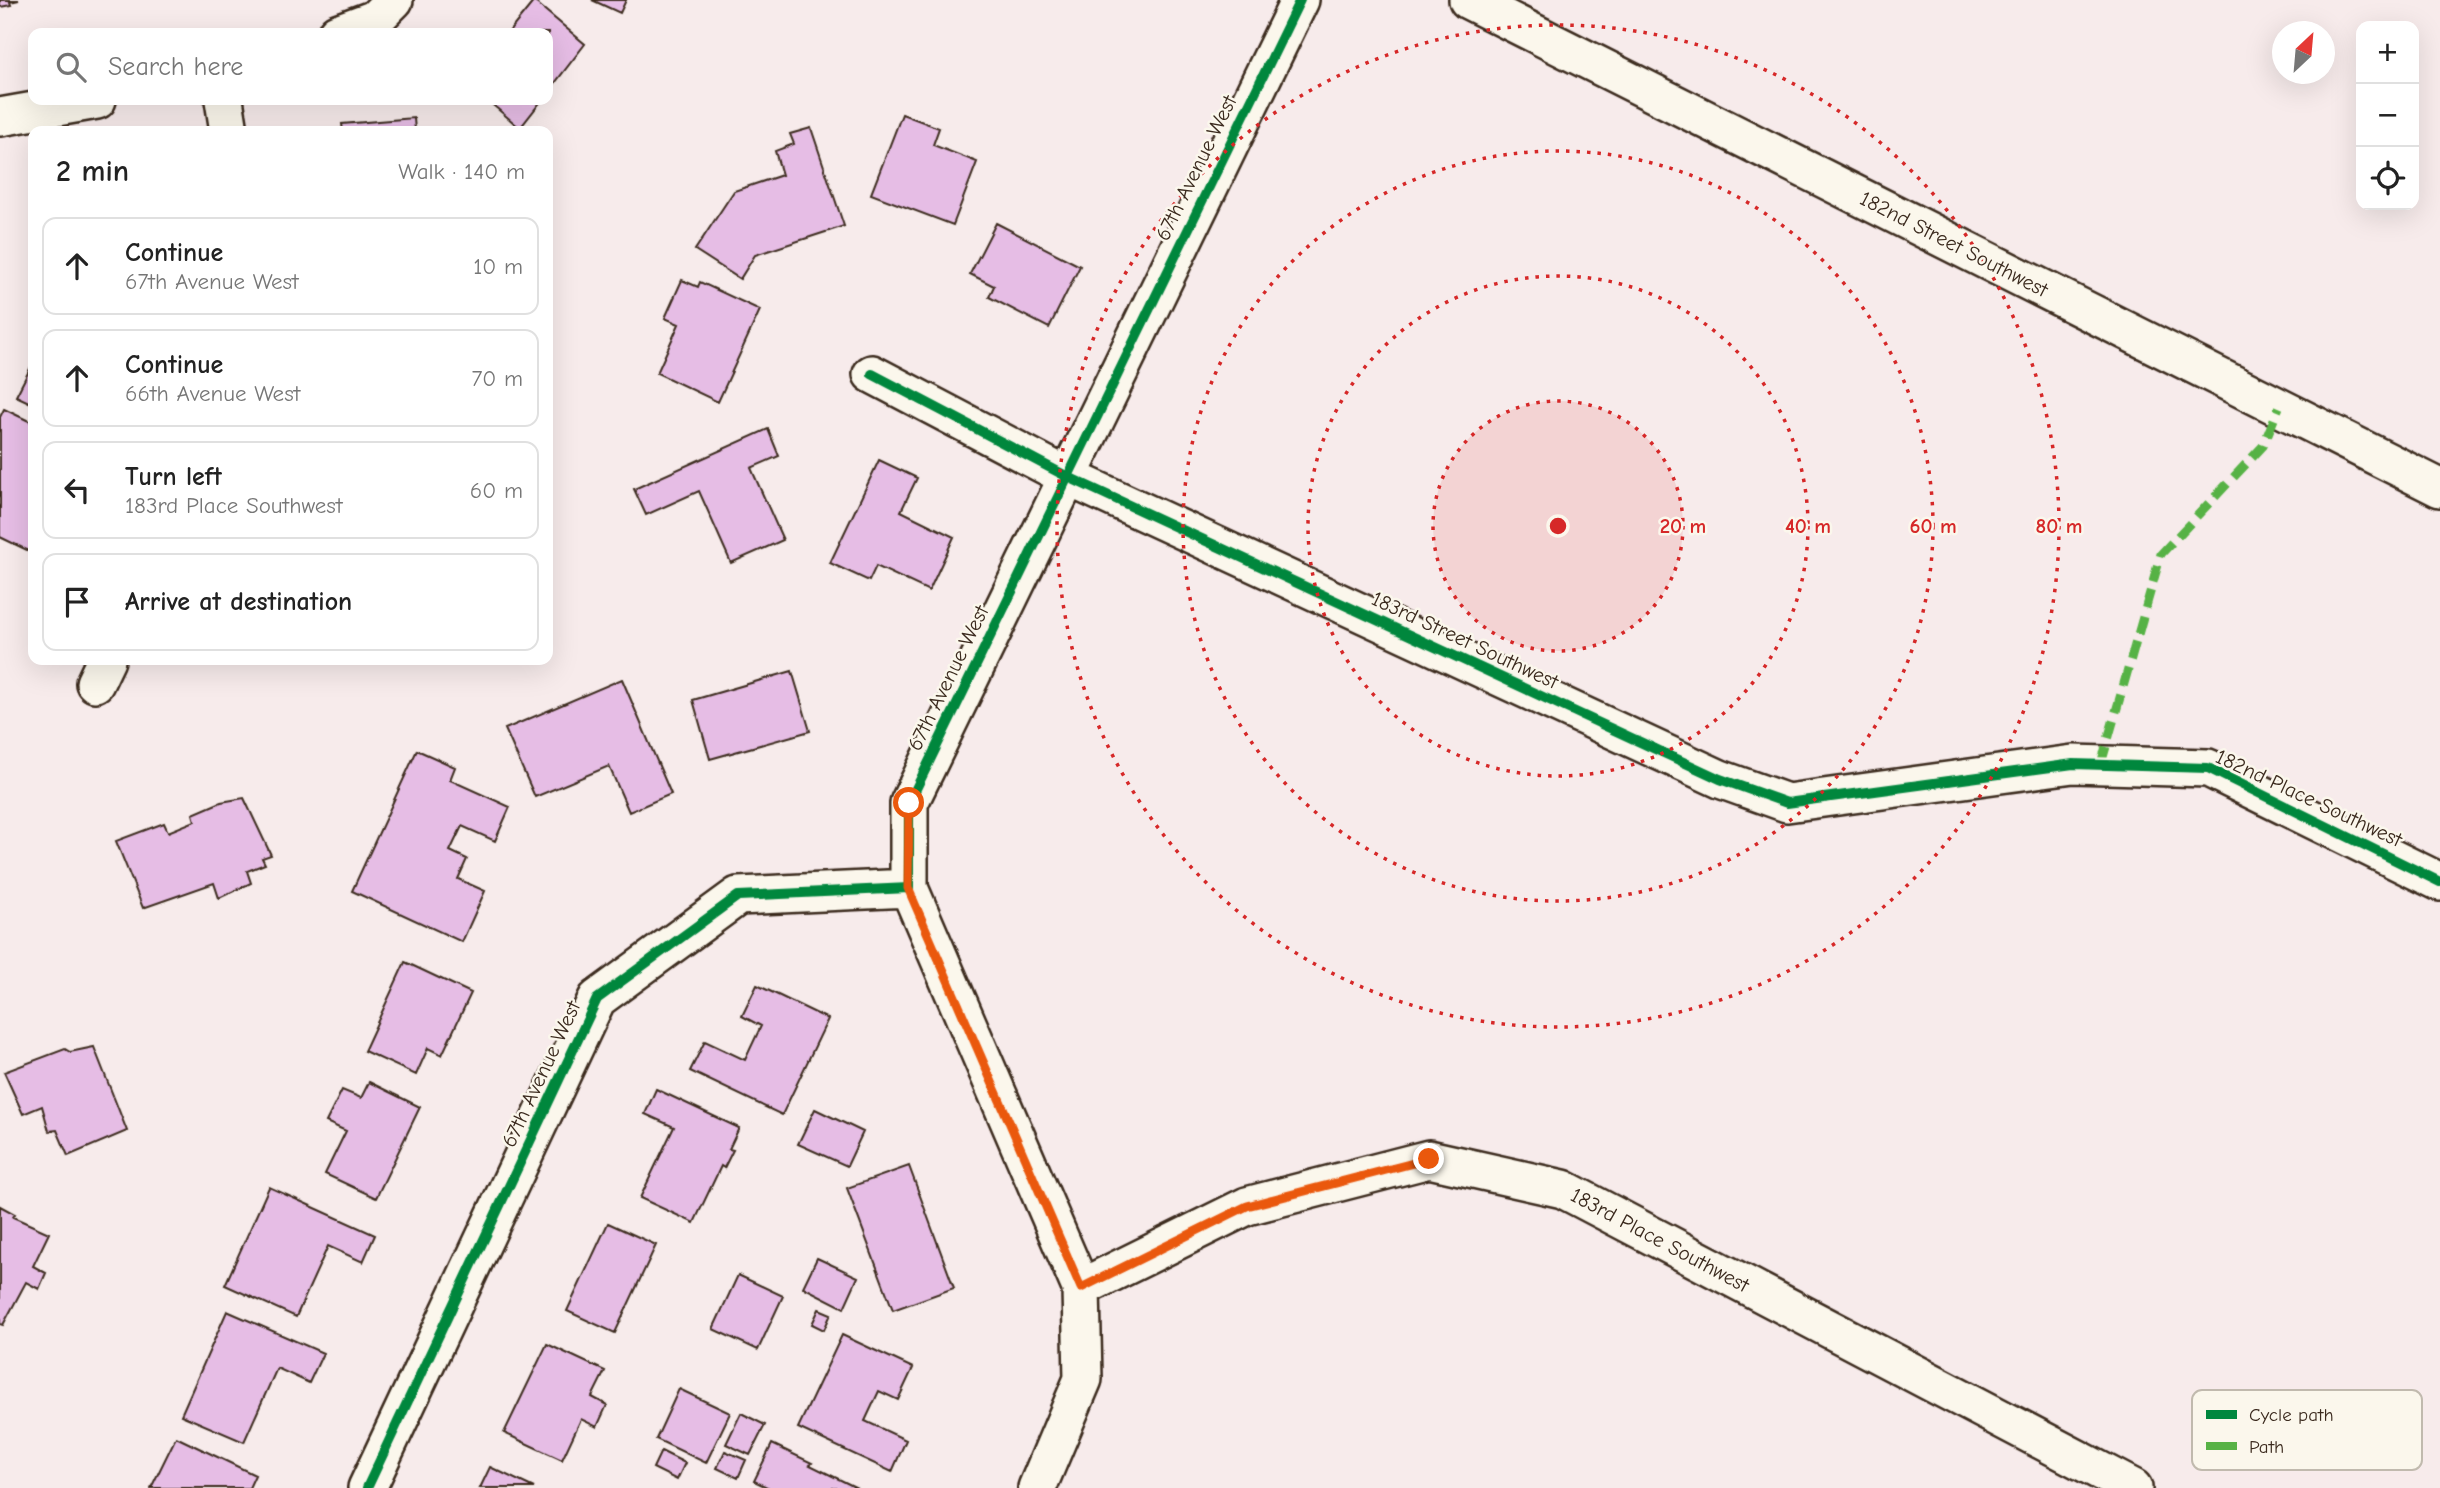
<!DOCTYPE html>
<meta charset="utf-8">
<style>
body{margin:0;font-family:"Comic Neue",sans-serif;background:#f2f2f2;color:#222}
.controls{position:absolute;right:21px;top:21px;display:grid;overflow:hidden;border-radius:14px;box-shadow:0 7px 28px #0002}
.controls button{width:63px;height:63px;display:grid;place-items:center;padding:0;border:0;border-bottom:2px solid #e0e0e0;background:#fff;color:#222;font:35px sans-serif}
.compass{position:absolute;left:2272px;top:21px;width:63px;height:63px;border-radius:50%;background:#fff;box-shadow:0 7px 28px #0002;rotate:26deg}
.stop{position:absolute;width:21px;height:21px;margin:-16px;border:5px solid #ea580c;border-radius:50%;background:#fff}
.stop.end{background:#ea580c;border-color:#fff;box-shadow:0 2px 7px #0008}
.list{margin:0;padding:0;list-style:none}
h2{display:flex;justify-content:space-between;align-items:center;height:91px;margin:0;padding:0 28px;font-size:30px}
h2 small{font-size:23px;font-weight:400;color:#767676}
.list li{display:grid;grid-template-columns:46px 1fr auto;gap:21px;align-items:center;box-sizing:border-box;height:98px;margin:0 14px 14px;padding:0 14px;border:2px solid #e0e0e0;border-radius:14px}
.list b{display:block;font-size:26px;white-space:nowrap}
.list p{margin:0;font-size:23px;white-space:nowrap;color:#767676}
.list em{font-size:23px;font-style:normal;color:#767676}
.icon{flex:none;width:38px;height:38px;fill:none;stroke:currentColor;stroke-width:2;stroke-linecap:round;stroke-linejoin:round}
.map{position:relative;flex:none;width:2440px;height:1488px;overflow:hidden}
.search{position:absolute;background:#fff;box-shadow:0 7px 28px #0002;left:28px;top:28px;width:525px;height:77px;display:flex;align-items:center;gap:18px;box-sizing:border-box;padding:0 24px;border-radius:14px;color:#767676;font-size:26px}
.panel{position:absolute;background:#fff;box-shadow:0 7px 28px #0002;left:28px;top:126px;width:525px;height:539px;border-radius:14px}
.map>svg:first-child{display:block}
.building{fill:#e6bde5;stroke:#3b2a1e;stroke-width:2}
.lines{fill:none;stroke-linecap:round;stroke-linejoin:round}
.street-casing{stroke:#3b2a1e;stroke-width:42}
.street{stroke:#fbf7ec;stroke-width:37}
.quiet{stroke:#57b245;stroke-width:9;stroke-dasharray:18 9;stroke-linecap:butt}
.cycleway-casing{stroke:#fbf7ec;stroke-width:15}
.cycleway{stroke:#00873e;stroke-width:10}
.route{stroke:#ea580c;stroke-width:9}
.ring{fill:none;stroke:#d62828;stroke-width:3.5;stroke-dasharray:3.5 7}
.labels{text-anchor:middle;stroke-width:5;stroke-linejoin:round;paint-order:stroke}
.street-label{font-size:21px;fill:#3b2a1e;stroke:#fbf7ec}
.key{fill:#fbf7ec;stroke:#c1baae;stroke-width:2}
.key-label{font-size:19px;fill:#3b2a1e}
.centre{fill:#d62828;stroke:#fbf7ec;stroke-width:3.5}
.ring-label{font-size:21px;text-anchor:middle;font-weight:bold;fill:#d62828;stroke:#fbf7ec;stroke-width:5;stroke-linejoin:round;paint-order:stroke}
</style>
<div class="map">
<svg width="2440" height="1488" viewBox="0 0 2440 1488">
<rect width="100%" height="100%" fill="#f7ebeb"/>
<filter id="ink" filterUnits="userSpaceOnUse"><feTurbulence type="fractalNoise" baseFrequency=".0143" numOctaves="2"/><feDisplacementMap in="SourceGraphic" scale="14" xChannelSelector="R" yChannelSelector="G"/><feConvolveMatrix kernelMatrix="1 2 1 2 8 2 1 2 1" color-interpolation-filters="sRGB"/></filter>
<g filter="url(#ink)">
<path class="building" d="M0,0H19L10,2L11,5L0,7Z
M592,0H626L620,13Z
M534,1L585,44L548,92V33H508Z
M487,100H542L520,128Z
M902,114L939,128L933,145L977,162L953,225L871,194Z
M414,118L415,131H343L342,124Z
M811,128L844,226L755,255L740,279L695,250L734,191L782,175L775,151L794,144L790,134Z
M996,223L1080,266L1049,328L989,297L994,286L970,274Z
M682,280L698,287L700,282L760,310L718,402L657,373L679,324L665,318Z
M33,363V404L16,396Z
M4,409L33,423V553L0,537V417Z
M768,429L779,456L751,468L783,540L731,563L699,491L646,515L634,489Z
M879,460L917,478L901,511L954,537L929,591L876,566L869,581L830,563Z
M792,671L810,731L710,759L693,700Z
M622,679L671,794L629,812L609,766L535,797L505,729Z
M417,750L455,767L450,780L510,807L495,841L462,826L450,851L467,859L458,879L485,891L462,942L352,891Z
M244,798L271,855L262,858L265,864L247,871L251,883L219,898L214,883L143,908L116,841L164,823L168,832L195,821L193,814L221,802Z
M405,962L471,993L442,1055L428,1048L416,1075L364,1051Z
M757,985L828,1019L782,1115L690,1071L705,1041L745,1060L761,1026L742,1016Z
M94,1047L127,1131L68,1156L57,1130L49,1131L42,1106L23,1114L4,1072L65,1049L70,1052Z
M369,1082L420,1107L376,1198L325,1174L346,1131L326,1122L342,1090L361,1098Z
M656,1089L739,1128L729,1149L733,1150L724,1168L721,1166L694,1223L640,1198L674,1127L645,1114Z
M815,1109L863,1132L847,1166L798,1144Z
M909,1166L954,1288L893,1310L847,1188Z
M269,1187L375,1235L363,1262L328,1246L296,1317L225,1285Z
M0,1206L15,1214L13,1217L49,1233L33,1266L46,1273L39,1289L26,1282L3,1325L0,1324Z
M608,1223L656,1245L615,1333L567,1311Z
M817,1258L858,1277L844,1308L803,1287Z
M738,1275L783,1296L758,1350L713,1329Z
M819,1309L831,1314L824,1330L812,1324Z
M227,1311L323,1353L309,1383L277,1368L244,1442L181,1415Z
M842,1335L913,1368L898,1400L879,1391L865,1421L906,1440L892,1472L798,1428Z
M547,1344L605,1371L592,1397L607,1405L597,1427L581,1419L562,1460L504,1433Z
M679,1389L730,1413L706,1463L656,1439Z
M741,1413L765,1425L750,1455L726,1444Z
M176,1437L255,1475L249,1488H151Z
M772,1444L812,1463L810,1465L857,1488H769L754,1481Z
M661,1451L685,1463L677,1480L653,1468Z
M725,1451L746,1460L738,1478L717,1468Z
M490,1467L534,1488H480Z"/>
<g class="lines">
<g class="street-casing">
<path id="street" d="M1468,0L2440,488
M337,33L375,19L394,0
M224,100L229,131
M0,117L97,100
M872,374L1066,476L1720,779L1787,803L2073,764L2208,768L2440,882
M95,683L106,660
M909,888L1081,1288L1083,1379L1037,1488
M1081,1288L1247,1206L1429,1159L1563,1189L2133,1488
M367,1488L597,999L738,896L909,888V803L1300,0"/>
</g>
<use href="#street" class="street"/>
<path class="quiet" d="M2101,764L2161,554L2263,446L2279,407"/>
<g class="cycleway-casing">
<path id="cycleway" d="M872,374L1066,476L1720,779L1787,803L2073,764L2208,768L2440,882
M367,1488L597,999L738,896L909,888V803L1300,0"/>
</g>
<use href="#cycleway" class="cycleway"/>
</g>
</g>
<g class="lines" filter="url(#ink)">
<path class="route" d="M909,803L908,888L1081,1288L1247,1206L1429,1159"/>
</g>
<circle cx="1558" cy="526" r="125" fill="#d62828" fill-opacity=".12"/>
<g class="ring">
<circle cx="1558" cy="526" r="125"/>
<circle cx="1558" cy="526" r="250"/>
<circle cx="1558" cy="526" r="375"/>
<circle cx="1558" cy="526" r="501"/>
</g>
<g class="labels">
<g class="street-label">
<text transform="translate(1196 168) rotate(-64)" y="7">67th Avenue West</text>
<text transform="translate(1954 244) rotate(27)" y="7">182nd Street Southwest</text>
<text transform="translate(1465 640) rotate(25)" y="7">183rd Street Southwest</text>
<text transform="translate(948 678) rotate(-64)" y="7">67th Avenue West</text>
<text transform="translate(2309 798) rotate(25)" y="7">182nd Place Southwest</text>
<text transform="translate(541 1074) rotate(-65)" y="7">67th Avenue West</text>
<text transform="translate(1660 1240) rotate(28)" y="7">183rd Place Southwest</text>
</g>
</g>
<rect x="2192" y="1390" width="230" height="80" rx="10" class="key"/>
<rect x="2206" y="1410" width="31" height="9" fill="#00873e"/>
<rect x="2206" y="1442" width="31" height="8" fill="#57b245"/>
<g class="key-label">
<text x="2249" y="1421">Cycle path</text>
<text x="2249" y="1453">Path</text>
</g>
<circle cx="1558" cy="526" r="10" class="centre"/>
<g class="ring-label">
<text x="1683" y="533">20 m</text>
<text x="1808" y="533">40 m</text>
<text x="1933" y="533">60 m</text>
<text x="2059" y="533">80 m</text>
</g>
</svg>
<div class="controls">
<button>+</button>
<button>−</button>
<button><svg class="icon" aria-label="locate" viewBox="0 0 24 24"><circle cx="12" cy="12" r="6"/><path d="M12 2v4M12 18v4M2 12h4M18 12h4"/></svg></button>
</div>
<svg class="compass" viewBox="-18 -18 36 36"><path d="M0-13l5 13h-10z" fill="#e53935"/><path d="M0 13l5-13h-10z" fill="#767676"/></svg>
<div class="stop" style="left:909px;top:803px"></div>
<div class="stop end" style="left:1429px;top:1159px"></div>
<div class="search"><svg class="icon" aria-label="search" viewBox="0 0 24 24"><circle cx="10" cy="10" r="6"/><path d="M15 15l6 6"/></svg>Search here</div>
<section class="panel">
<h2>2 min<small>Walk · 140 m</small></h2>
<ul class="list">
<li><svg class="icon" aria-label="ahead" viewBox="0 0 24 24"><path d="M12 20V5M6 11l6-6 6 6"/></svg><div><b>Continue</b><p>67th Avenue West</p></div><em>10 m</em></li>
<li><svg class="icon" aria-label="ahead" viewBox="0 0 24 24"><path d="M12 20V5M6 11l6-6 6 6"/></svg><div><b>Continue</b><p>66th Avenue West</p></div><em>70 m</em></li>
<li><svg class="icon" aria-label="left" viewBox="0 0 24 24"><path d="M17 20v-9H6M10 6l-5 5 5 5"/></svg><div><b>Turn left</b><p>183rd Place Southwest</p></div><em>60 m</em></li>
<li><svg class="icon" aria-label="arrive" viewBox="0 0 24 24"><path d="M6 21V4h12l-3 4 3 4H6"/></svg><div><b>Arrive at destination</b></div></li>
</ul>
</section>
</div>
